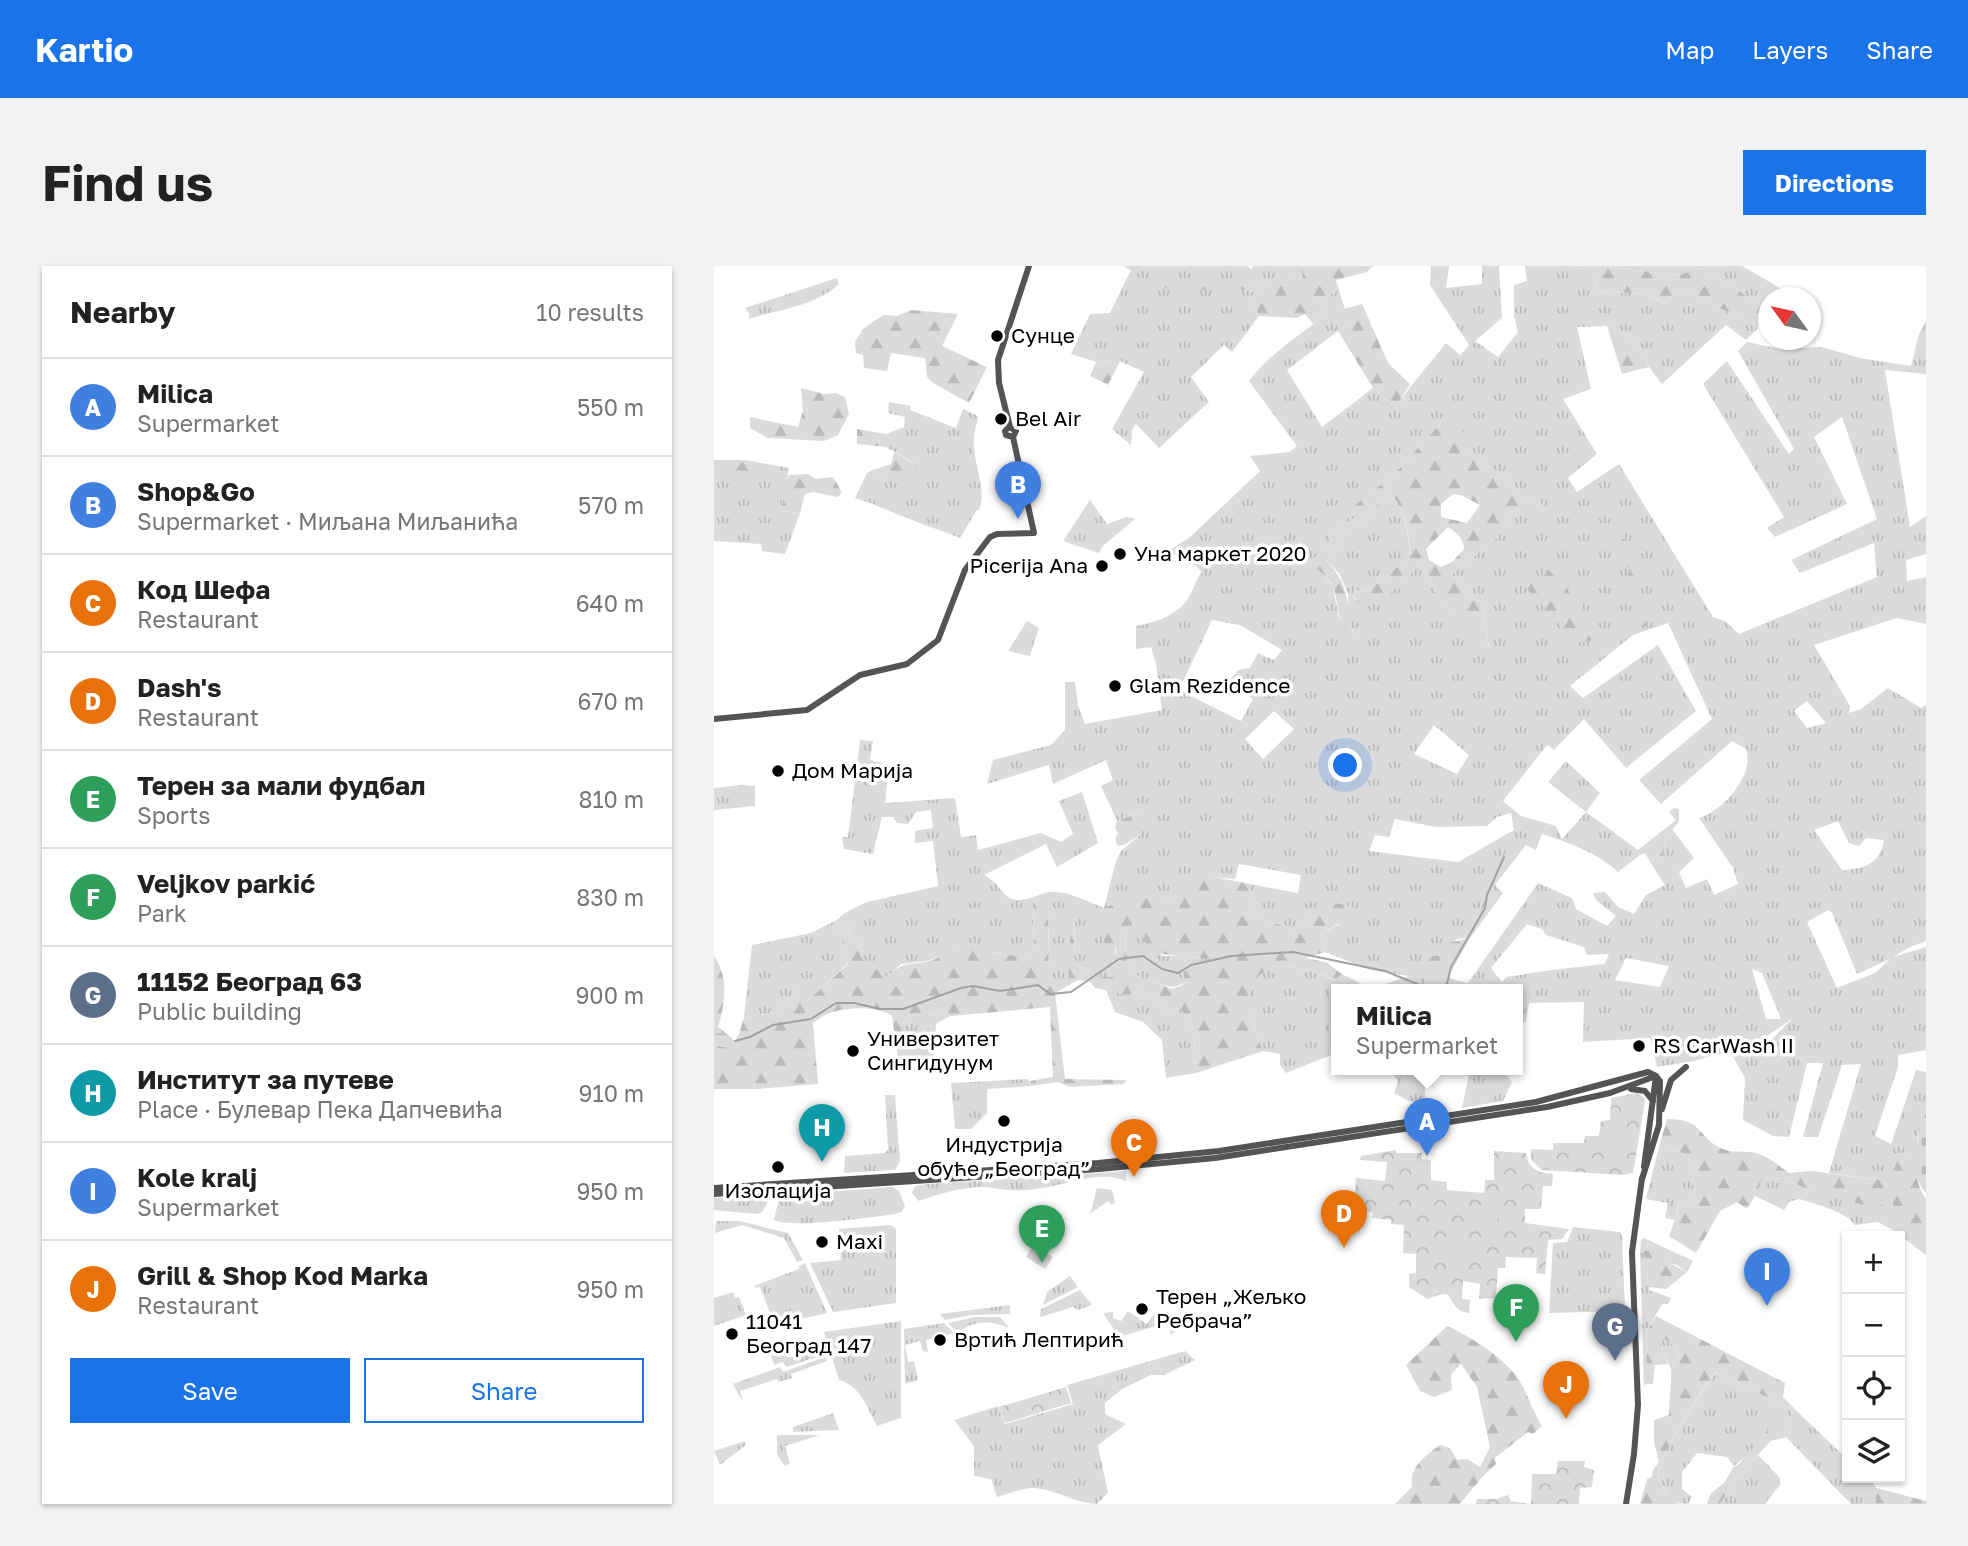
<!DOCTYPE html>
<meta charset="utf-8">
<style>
body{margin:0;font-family:"Golos Text",sans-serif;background:#f2f2f2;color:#222}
.controls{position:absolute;right:21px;bottom:21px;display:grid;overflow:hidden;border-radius:0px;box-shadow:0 2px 5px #0004}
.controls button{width:63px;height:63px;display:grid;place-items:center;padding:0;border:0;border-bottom:2px solid #e0e0e0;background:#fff;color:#222;font:35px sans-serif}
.compass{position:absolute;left:1044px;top:21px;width:63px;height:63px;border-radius:50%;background:#fff;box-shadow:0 2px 5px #0004;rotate:303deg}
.you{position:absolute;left:632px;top:500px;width:24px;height:24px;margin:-18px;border:5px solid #fff;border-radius:50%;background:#1a73e8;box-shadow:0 0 0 10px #1a73e833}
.badge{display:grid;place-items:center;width:46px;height:46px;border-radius:50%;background:#1a73e8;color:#fff;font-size:23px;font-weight:700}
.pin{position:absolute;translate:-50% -58px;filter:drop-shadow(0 2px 4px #0008)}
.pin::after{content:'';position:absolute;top:37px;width:24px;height:21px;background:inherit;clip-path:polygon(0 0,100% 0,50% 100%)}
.popup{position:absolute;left:617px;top:718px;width:192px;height:91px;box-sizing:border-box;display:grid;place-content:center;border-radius:0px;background:#fff;filter:drop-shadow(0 2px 5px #0005);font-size:23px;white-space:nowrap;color:#767676}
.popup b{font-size:26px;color:#222}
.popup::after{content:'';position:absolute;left:50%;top:100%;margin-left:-14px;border:14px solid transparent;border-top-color:#fff}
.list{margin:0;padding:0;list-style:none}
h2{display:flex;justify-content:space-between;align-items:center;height:91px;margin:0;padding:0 28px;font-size:30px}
h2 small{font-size:23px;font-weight:400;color:#767676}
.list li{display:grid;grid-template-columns:46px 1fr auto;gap:21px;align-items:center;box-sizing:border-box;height:98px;padding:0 28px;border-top:2px solid #e0e0e0}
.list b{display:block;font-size:26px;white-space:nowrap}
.list p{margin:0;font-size:23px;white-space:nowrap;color:#767676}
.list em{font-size:23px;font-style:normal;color:#767676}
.actions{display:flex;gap:14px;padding:21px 28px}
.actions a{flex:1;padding:16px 0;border:2px solid #1a73e8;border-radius:0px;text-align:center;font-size:24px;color:#1a73e8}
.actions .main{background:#1a73e8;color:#fff}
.icon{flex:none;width:38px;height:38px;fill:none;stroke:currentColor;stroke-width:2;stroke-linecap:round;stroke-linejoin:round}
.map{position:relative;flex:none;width:1212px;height:1238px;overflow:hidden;border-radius:0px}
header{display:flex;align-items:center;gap:42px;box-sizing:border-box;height:98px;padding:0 35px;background:#1a73e8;color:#fff}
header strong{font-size:33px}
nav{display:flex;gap:38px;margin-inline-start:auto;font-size:24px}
.intro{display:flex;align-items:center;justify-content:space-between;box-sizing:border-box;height:168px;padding:0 42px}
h1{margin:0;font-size:49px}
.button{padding:18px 32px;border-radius:0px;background:#1a73e8;color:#fff;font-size:24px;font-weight:700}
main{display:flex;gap:42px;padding:0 42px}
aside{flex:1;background:#fff;border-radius:0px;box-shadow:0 2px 5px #0004}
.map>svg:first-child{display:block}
.grass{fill:url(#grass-tufts);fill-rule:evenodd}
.forest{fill:url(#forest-firs);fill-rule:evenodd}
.wetland{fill:url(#wetland-marsh)}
.cemetery{fill:url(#cemetery-stones)}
.park{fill:url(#park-crowns)}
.pitch{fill:#dbdbdb}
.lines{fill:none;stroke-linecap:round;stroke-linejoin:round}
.stream{stroke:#a2a2a2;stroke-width:2}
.tertiary{stroke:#545454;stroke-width:6}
.poi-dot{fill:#000;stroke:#fff;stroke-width:2.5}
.labels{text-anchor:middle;stroke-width:7;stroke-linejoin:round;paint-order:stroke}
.poi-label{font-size:21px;fill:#000;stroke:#fff;text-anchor:start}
</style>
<header>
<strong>Kartio</strong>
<nav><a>Map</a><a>Layers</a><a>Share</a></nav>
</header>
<div class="intro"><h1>Find us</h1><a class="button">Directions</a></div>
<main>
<aside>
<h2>Nearby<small>10 results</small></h2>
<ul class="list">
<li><span class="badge" style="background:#3f7fe0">A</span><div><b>Milica</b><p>Supermarket</p></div><em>550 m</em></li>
<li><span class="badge" style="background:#3f7fe0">B</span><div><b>Shop&amp;Go</b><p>Supermarket · Миљана Миљанића</p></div><em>570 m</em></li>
<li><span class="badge" style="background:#e8710a">C</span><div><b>Код Шефа</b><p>Restaurant</p></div><em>640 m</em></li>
<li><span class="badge" style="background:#e8710a">D</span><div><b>Dash's</b><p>Restaurant</p></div><em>670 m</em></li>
<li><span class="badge" style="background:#2e9e5b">E</span><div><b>Терен за мали фудбал</b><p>Sports</p></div><em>810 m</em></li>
<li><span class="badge" style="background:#2e9e5b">F</span><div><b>Veljkov parkić</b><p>Park</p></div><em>830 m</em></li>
<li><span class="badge" style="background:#5c6f8a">G</span><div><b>11152 Београд 63</b><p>Public building</p></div><em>900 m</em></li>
<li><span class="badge" style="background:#0f9aa8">H</span><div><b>Институт за путеве</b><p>Place · Булевар Пека Дапчевића</p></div><em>910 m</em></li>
<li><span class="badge" style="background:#3f7fe0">I</span><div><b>Kole kralj</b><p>Supermarket</p></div><em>950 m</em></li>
<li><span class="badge" style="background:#e8710a">J</span><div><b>Grill &amp; Shop Kod Marka</b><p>Restaurant</p></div><em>950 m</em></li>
</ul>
<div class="actions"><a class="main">Save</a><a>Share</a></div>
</aside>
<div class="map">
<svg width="1212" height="1238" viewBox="0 0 1212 1238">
<defs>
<pattern id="grass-tufts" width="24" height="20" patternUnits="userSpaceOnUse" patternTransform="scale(1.75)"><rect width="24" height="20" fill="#dbdbdb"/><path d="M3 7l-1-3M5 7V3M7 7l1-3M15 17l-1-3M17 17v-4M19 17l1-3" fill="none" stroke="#bababa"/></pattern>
<pattern id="forest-firs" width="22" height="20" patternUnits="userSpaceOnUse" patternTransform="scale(1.75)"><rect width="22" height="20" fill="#dbdbdb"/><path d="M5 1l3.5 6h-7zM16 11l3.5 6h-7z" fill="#bababa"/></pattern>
<pattern id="wetland-marsh" width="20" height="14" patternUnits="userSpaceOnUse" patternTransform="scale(1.75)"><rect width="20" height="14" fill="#dbdbdb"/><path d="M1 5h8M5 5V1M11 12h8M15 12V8" fill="none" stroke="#bababa"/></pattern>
<pattern id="cemetery-stones" width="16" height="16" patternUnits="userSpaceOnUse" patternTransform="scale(1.75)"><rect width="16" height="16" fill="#dbdbdb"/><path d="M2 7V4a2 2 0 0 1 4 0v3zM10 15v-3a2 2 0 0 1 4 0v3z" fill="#bababa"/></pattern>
<pattern id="park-crowns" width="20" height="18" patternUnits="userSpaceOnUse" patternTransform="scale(1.75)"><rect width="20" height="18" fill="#dbdbdb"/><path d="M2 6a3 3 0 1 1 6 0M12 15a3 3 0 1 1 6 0" fill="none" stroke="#bababa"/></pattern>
</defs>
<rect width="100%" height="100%" fill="#fff"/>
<path class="grass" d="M409,0H533L537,3L540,0H586L589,12L523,22L543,27L540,40L545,50L518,86L510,79L477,111L495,136L445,182L422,158L418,164L417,179L398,163L430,106L406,95L382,96L357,88L376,48L396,47L417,4Z
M768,0H785L788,52L761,75L784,91L804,66L800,50V19L813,15L811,0H867V5L881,7L882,25L932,28L952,38L967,22L1044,62L1032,74L1012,59L948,118L935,101L923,73L893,60L863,61L877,123L849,133L883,188L854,212L863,226L905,198L999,351L1011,355L1025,368L1163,311L1160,277L1086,307L1077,294L1163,253L1128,151L1100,171L1133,238L1061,271L1053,262L1070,251L989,118L1013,95L1075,188L1080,183L1024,85L1033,76L1066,83L1108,81L1146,92L1197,100L1205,68L1212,55V108L1171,104L1196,261L1212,250V288L1192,294L1193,315L1212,311V358L1183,352L1100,379L1136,440L1135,447L1147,443L1174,422L1207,442L1212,439V675L1196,681L1179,691L1212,681V784L1184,789V801L1161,870L1177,878L1202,804L1212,806V847L1203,873V894L1186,887L1176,919L1165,914L1115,907L1147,798L1128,799L1104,871H1089L1109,797H1093L1075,871L1059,870L1029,854L1031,812L1018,789L1057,774L1079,752L1040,779L980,795L943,801L936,772L869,776L870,736L815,737L812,756H804V724H743L741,714L754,717L824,617L858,632L862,643L893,660L902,650L882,634L879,627L891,626L904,641L920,648L932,629L951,619L936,596L943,589L949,592L951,574L958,563L980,592L965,606L972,622L993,613L1000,629L1024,618L1019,602L985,552C1009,545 1041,509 1032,483L1018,475L947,538L925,514L998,453L954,357L919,369L856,420L869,432L944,379L982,445L912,502L870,453L840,484L833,479L789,535L807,550L842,560L848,573L872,546L834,516L852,495L886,527L872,546L924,584L926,589L904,606C882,586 856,577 828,568L822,584L812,579L781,619L789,627L756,672L743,673L725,689L709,692L705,704L709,724H622V787L572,807L566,799V788L549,785C544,771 532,741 535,726C545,687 595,702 620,714L628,708L657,723L695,710L656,704L611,686L607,667L626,658L600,648L581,664L542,651L537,641L536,618L584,627L587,609L525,598L521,613L466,608L457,619L456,630L445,638L429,626L392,680L401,677V711H383L360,697L361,648L354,715L335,717L334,626C353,624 372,635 390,642L402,595L407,585L427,568L423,547L403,555L387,520L399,514L392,494L339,518L335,499L273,518L279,494L337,479L351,464V416H361L364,440L371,458L448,444L442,398L437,381L422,383V360C442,356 463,350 475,331C480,323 481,314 488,306L482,300L454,285L476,271L546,205L536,190L575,186L583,180L535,115C555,88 585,70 611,49L604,35L625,24L636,60L624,65L573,104L608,161L659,122L682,141C697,118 715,99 732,77L746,89L755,79L716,19L732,22L768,18ZM727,157L761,174L756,188L796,213L808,229L833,243L830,246L820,237L810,234L792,254L784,271L738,308L749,324L770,339L771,363L776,383L727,334L707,297L676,327L643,336L639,330L640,324L651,326L670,313L696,290C694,264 692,246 676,226L625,276L613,295L625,307L634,328V345L640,370L625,352L619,321L608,305L595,298L615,277L617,267L640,252L641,240L678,210ZM498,354L526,359L568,384L560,394L544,387L536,402L524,404L513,418L539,433L527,455L465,424ZM1093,435L1112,457L1093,462L1080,445ZM560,445L580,463L549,493L531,473ZM720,459L755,489L743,508L700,488ZM797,547L800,564L744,596L655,585L661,569L675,571L681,553L722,561L773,560L783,551ZM1124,555L1135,577L1145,580L1152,572L1170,574C1166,598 1150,603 1128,604L1100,564ZM1114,644L1118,647L1143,708L1176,693L1161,707L1123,722L1093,656ZM813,658L828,663L832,669L870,681L873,689L895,688L891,698L837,704L793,711L788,716L777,702ZM912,692L955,700L946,721L901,714ZM1038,703L1048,707L1067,753H1052Z
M891,0H1028L1071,25L1067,31L1055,32L1054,43L988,2L961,10Z
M123,12L125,18C102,40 63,44 34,53L36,49L31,42Z
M175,136L197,140L196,144L242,162L249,143L264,150C263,158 260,165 260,173C258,197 274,222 265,244H263L246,272C230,265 214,261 198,254C179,247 161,238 141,232L153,207L159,204L166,211L204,194L197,195L172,181V168L190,161L191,151L174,147Z
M0,194H31L75,202L67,245L86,247L71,288L48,285L47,278L0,275Z
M376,234L393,258L412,251L421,253L388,281L385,287L349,275Z
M313,355L325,362L316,390L294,385Z
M146,474L159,475L156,494L175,499L171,537L241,532L247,571L262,569L264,584L327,567L347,576L359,568L345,535L368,526L384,577L343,601L332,578L270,609C292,620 288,642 319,631L320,690L304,692L285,687L242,684L214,695L187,698L173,711L147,692L146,671L136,670L132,646L153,636L224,620L219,575L201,577V565L219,562L217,544L202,546L194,558L183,557L179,551H168L159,588L130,583L128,571H134Z
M27,519L41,520V540L0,544V522Z
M123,654L134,697L92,736L83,724L61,747L30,751L38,679L97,667Z
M421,658L449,690H474L496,694C458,729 466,725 419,708L412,694L411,662Z
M392,724L414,729L429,725L443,734L453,745L467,743L480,765L482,807L452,812L448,774L429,756L401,746Z
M200,747L236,750L222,758L219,805H213L202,796L189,800L193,773L204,772L188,769V758Z
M676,804H711V838L695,835L680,827L684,815Z
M756,804H789L798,816L789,835L748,842Z
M314,813L317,820L273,823V847L257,863H241L237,817Z
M171,829H181L186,895L181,904L130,907L131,890L171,887L174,883Z
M945,881L959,886L964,884L975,894L981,927L975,935L965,937L961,954L951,952L954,937L932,933Z
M412,905V915C385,903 350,920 322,923C308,925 293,925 279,922C259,918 224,928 205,935L198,927L201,920L213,918Z
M1047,911L1070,913L1098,925L1180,933L1179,964L1164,956L1141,959C1133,946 1099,937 1085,933L1075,936L1070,944L1041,930Z
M179,921L185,925L191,940L187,946L181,948C157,951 79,963 60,954L65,932L67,929Z
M383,922L398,924L401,936L398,939L394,935L376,948Z
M46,929L54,936L48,946L43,948L0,944V932Z
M2,955H25L74,967L89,994L83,996L70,972L28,959L1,967Z
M177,959L182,963V1037L119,1046L96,997L127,994L125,963Z
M859,961L906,966L908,969L911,1045L835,1047L839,977L853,976Z
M930,972L979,995L973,1006L963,999L940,994L937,986L929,989L934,996L935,1024L957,1032L954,1038H948L932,1066L933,1118L930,1119L926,987L927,974Z
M91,997L113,1047L56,1060L58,1052L46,1021L42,1022L40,1020L85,1003V1000Z
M356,1010L364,1021L329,1039L333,1026Z
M366,1024L378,1039L364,1044L359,1041L326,1051L327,1043Z
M19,1026L21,1032L25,1031L32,1049L0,1060V1032Z
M296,1039V1048L258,1049L231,1054L226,1048Z
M414,1045L433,1058L442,1045H446L458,1060L467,1061L457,1069L455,1062L449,1058L405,1071L389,1047L399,1046V1052L407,1055Z
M261,1051H286L295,1062C277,1054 259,1054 244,1067L234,1057Z
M187,1055V1152L163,1160C153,1142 147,1120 125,1114L110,1066Z
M230,1057L240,1067L212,1074L214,1086L209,1085L206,1075L191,1079L194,1096L200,1095L204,1114L191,1118L190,1063Z
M948,1072C959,1076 962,1082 966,1093L957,1103L947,1081Z
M108,1081L112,1088L72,1101L69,1096L60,1099L57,1090L71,1087L74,1092Z
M471,1085L481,1094L450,1109H437L408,1123L391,1137V1148L412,1158L384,1179L394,1227L383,1238C362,1238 337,1221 317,1222C306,1223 294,1228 283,1231L277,1213L260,1210V1180L240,1154L284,1140L291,1158L359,1138L353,1119Z
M112,1091L113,1095L77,1108L78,1112L65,1116L63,1113L26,1125L29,1136L19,1118L66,1101L69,1106Z
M1001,1106L1071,1140L1080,1149L1072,1159L1020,1200L1013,1191L983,1187L968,1206V1223L978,1231L974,1238C964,1238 956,1235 952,1226C950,1222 945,1215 945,1211C943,1189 989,1126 1001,1106Z
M119,1147L125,1164L79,1166V1161Z
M1087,1149L1133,1193V1212H1150L1161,1224L1162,1238H1137L1072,1171L1087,1155Z
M63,1169H106L71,1180L76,1197L71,1200L63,1189Z
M31,1175L32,1179L6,1199L0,1185Z
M1044,1189L1066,1212V1219L1051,1238H1006L1023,1211Z"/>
<path class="forest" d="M434,0H444L448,3L453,1L462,6L461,17C473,20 483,18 495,21L487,25L453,23L436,7Z
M586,0H659L653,6L622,14L625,24L604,35L611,49L599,58L591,48L583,52L545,50L540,40L543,27L520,22L589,12Z
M717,0H735L732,22L716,19Z
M867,0H891L961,10L988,2L1054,43V49L1044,62L967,22L953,38L932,28L882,25L881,8L867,5Z
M648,38L674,97L696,118L682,141L659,122L624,65L636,60L630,43Z
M197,44L244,48L228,80L273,101L255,137L219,117L213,111L211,92L177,87L173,105L150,102L149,89L142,87L141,76L149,63L163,53L170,49L183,50Z
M893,60L923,73L935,101L908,108Z
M406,95L394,119L376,110L382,96Z
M87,122L110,128L122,127L131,131L135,148L124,169L110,175L54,172L36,162V151L84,161L89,145Z
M727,157H735L762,174L756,188L796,213L808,229L816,226L833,243L830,246L820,237L810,234L792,254L784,271L738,308L749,324L770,339L771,363L776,385L727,334L707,297L676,327L656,340L643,336L639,329L640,324L651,326L670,313L696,290C695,265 692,246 676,226L625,276L613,295C637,321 632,338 640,371C621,359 626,338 619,321C614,310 605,304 595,298L615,277L617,267L640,252V240L678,210ZM739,228L747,229L766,239L753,257L727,251V238ZM734,261C742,266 750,273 750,283L738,296L727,301L715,294L712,283Z
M143,163L172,168V181L143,178Z
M180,186L196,195L204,194L203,202L194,215L180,213L174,207L166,211L159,204L177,198Z
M0,194L46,198L39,213L29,217L23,206H0Z
M94,208L101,213L119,211L128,226L124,231L99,226L91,228L86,247L67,245L69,236L68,224L75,209Z
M897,260L933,298L903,329L901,341L912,358L921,357V346L934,359L912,366L892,336C900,323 915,319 915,302L900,290L901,284L908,281L895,264Z
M835,304L895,371L863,377L812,322Z
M960,542L965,543V555L951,574L949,592L943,589L936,596L931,587L926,589L924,584L962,554L955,546Z
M424,547L429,551L427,568L410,579L404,580L401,573L404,567L401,562L403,555Z
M456,600L466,608H485L536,618L537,641L542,651L581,664L600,648L606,634L640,641L643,648L607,667L611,686L591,692L612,696L628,708L621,714C595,702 546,687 536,726C532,741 544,771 549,785L482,807L480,765L467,743L453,745L443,734L429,725L414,729L381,722L375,715L364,714L341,727L351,813L412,814L410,818L356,821L344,816L317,820L316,815L339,811L336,741L236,750L200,747L188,758V768L209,767L204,772L193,774L190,800L202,796L213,805L186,806L178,750C164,739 129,741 113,748C108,750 103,754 99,757L104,818L43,823H0V779L16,782L25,768L30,751L61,747L83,724L93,735L134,698L123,654L132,646L136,670L146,671L147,692L173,711C189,696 191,699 212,696C223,694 232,685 243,684C267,681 294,693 320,690L319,631L334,626L335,716L354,715L357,659L361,644L360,697L383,711H400L392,692L402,688L401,677L391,681L390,642L429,626L443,631L446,637L456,630L457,619L451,609ZM421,658C438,701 460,684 495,694L473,703L469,719L458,723L419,708L412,694L411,662Z
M756,672L734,711L741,714L743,724H709L696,709L705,704L709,692L725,689L730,678Z
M0,690C18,716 9,746 0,774Z
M953,853C991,853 983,872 1009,883C1018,887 1027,885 1037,886C1051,888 1064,899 1075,907L1097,905L1165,914L1175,918L1186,886L1203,894C1202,908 1203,921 1212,933V989L1179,964V933L1161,942L1098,925L1070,913L1048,911L1044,925L1033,943L1023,936L1006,945L982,987L955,970L963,948L965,937L975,935L981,927L975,894L964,884L959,886L945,881Z
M930,984L937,986L940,994H949L973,1006L952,1023L934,1021V996L928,987Z
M942,1050L1071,1117L1069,1131L1087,1149L1088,1155L1072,1171L1057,1175L1023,1211L1006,1238H993L997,1227L1010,1217L1019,1202L1026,1197L1058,1159H1072L1080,1149L1071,1140L1001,1106C989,1124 941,1193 945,1212C947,1223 957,1232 965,1238H926L933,1213L938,1211L939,1204L945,1196L940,1176V1154L955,1149C955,1132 958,1119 957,1103L966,1093C963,1083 959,1076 948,1072L947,1081L954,1098L941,1099L939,1118H933L932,1066Z
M733,1060C757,1071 783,1087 800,1107C813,1123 817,1143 828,1160L819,1168L814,1166L781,1192L782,1198L769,1210L746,1238H681L698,1221C695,1201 711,1190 726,1179L736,1182L743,1194L753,1193L766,1201L776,1181L763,1121L747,1098L737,1108L738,1124L720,1131L706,1125L692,1099Z
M1150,1212H1157L1162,1222L1212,1235V1238H1162L1161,1224Z"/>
<path class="wetland" d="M708,697L720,703L714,724H704L696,709L705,704Z
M0,751L1,758L21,775L16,782L0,779Z"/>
<path class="cemetery" d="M1212,847V927C1193,907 1203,869 1212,847Z"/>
<path class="park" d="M922,827L930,831L931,835L919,907L909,909L828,904L817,894V883L839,884V877H870L871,870H885L887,855L896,854L897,832Z
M682,884V887H708V893L717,894V914L733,916V924L770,927L771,914H780V885L812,887C814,903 825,907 839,908L838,920H829L827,943H811V957L855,963L848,973L834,974L831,1008L822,1007L823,992L792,991L791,1002H784L782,1032L765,1033L766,1018L749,1015L748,1033L756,1034L755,1047C743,1046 740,1038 734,1029L728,1028L713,1033L695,1021V1008L702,1007V988L689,987L690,959L677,958V954L658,952L659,946L650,945L651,936L640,935L642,912L671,915L673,896L646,894L647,890Z
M352,1121L357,1137L291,1157L285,1141Z
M844,1195H871L870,1201L880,1204L878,1221L866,1222L865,1238H762L763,1233H782L794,1229L797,1235L817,1238L818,1208H842Z"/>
<path class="pitch" d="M896,856L911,857L910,880L895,879Z
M770,936L784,937L783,959L769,958Z
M737,977L760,978L759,996L736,995Z
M319,979L339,991L331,1003L312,991Z
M83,1026L88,1039L65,1046L60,1033Z"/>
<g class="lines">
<path class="stream" d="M722,724L733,718L737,701L771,642L773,629L790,591
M21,775L36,771L59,759L97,753L122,737H140L166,743H189L247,722L259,720L286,725L324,719L336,728L357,726L405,693L429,690L448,703L464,707L477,699L517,690L579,686L671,705L718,724"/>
<path class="tertiary" d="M296,161L285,117L284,94L315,0
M0,453L93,444L146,409L193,398L224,374L251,304L276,271L283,268L320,267L299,171L302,165L295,161L291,165L292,169L299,171
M917,823L931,825L939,835
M948,843L957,814L972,801
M930,901L942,810
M0,922L384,897L505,885L822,836L934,806L942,810L946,815L945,859L928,913
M0,928L385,903L501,892L833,841L896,827L942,810
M912,1238L920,1188L924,1139L918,986L928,912"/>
</g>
<g class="poi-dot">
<circle cx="283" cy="70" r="7"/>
<circle cx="287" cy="153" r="7"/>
<circle cx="406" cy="288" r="7"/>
<circle cx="388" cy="300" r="7"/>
<circle cx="401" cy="420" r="7"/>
<circle cx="64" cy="505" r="7"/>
<circle cx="925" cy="780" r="7"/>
<circle cx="139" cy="785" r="7"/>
<circle cx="290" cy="855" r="7"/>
<circle cx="64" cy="901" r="7"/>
<circle cx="108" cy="976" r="7"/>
<circle cx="428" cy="1043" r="7"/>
<circle cx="18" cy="1068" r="7"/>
<circle cx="226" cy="1074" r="7"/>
</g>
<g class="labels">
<g class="poi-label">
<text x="297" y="77">Сунце</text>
<text x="301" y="160">Bel Air</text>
<text x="420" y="295">Уна маркет 2020</text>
<text x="374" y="307" text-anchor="end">Picerija Ana</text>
<text x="415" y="427">Glam Rezidence</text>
<text x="78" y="512">Дом Марија</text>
<text x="153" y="780">Универзитет<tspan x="153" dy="24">Сингидунум</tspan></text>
<text x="939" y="787">RS CarWash II</text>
<text x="290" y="886" text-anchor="middle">Индустрија<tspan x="290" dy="24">обуће „Београд”</tspan></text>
<text x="64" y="932" text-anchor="middle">Изолација</text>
<text x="122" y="983">Maxi</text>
<text x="442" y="1038">Терен „Жељко<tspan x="442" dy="24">Ребрача”</tspan></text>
<text x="32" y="1063">11041<tspan x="32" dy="24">Београд 147</tspan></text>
<text x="240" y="1081">Вртић Лептирић</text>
</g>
</g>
</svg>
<div class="controls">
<button>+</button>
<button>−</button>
<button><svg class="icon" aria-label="locate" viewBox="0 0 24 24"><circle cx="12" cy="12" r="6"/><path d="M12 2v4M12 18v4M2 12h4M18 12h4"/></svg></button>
<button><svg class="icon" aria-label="layers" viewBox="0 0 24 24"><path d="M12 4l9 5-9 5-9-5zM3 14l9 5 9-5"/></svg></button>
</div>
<svg class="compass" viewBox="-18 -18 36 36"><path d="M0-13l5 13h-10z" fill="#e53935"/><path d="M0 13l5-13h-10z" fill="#767676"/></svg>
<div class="you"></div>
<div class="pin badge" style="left:713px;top:890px;background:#3f7fe0">A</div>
<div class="popup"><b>Milica</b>Supermarket</div>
<div class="pin badge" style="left:304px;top:253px;background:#3f7fe0">B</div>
<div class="pin badge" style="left:420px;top:911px;background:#e8710a">C</div>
<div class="pin badge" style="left:630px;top:982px;background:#e8710a">D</div>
<div class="pin badge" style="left:328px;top:997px;background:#2e9e5b">E</div>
<div class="pin badge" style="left:802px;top:1076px;background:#2e9e5b">F</div>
<div class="pin badge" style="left:901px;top:1095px;background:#5c6f8a">G</div>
<div class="pin badge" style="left:108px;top:896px;background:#0f9aa8">H</div>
<div class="pin badge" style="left:1053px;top:1040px;background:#3f7fe0">I</div>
<div class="pin badge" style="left:852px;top:1153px;background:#e8710a">J</div>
</div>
</main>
